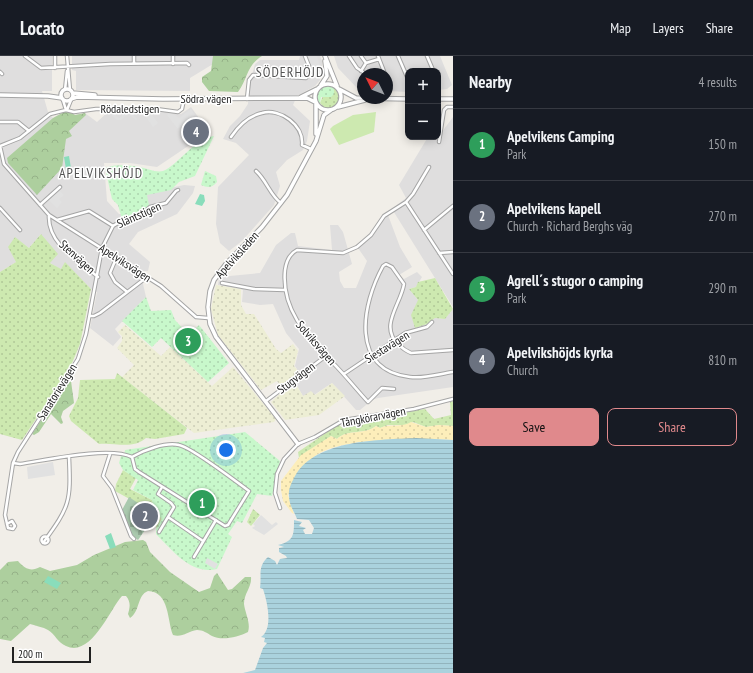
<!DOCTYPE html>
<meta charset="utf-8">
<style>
body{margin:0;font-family:"PT Sans Narrow",sans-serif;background:#20242c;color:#f1f3f6}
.controls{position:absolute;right:12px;top:12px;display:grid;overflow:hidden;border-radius:8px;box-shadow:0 2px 10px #0003}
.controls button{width:36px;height:36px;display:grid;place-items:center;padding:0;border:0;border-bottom:1px solid #363941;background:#171b24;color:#f1f3f6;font:20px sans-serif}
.compass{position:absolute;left:357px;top:12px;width:36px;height:36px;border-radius:50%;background:#171b24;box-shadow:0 2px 10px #0003;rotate:312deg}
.scale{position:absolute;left:12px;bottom:10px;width:79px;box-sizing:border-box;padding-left:4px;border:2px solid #212121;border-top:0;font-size:11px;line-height:14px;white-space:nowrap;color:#212121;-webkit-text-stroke:3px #fff;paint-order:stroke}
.you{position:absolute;left:226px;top:394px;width:14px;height:14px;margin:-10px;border:3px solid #fff;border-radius:50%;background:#1a73e8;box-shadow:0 0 0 6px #1a73e833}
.badge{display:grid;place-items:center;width:26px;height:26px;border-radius:50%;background:#e0898c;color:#fff;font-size:13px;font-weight:700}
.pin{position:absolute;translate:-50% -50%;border:2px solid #fff;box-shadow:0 1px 4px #0006}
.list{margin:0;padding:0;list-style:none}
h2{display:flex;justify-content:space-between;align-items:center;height:52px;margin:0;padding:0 16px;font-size:17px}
h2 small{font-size:13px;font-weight:400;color:#9ea1a6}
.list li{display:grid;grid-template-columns:26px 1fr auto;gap:12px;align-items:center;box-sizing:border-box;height:72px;padding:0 16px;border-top:1px solid #363941}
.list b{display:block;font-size:15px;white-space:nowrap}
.list p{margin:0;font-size:13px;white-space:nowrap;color:#9ea1a6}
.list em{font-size:13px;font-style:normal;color:#9ea1a6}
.actions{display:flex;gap:8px;padding:12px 16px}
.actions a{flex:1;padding:9px 0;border:1px solid #e0898c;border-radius:8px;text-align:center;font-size:14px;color:#e0898c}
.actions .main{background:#e0898c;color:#111}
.map{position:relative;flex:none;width:453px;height:617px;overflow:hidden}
header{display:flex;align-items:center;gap:24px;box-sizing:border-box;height:56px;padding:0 20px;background:#171b24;border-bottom:1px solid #363941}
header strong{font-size:19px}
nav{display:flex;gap:22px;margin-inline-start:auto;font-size:14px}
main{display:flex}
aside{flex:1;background:#171b24}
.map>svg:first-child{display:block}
.residential{fill:#dfdede}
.farmland{fill:url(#farmland-dots)}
.grass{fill:url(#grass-dots)}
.forest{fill:url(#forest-crowns)}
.sand{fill:url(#sand-dots)}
.cemetery{fill:url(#cemetery-stones)}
.park{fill:url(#park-dots)}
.garden{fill:#cde9b0}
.pitch{fill:#89ddbb}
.parking{fill:#e1e1e1}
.water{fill:url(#water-rules)}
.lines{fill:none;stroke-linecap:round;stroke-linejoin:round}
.minor-casing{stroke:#a5a5a5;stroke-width:4.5}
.tertiary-casing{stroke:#a5a5a5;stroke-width:5.5}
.minor{stroke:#fff;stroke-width:2.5}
.tertiary{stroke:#fff;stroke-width:3.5}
.labels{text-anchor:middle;stroke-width:3;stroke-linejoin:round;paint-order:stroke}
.street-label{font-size:12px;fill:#212121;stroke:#fff}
.quarter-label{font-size:14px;letter-spacing:1px;fill:#545454;stroke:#fff}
</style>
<header>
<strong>Locato</strong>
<nav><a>Map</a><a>Layers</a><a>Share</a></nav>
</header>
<main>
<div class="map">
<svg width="453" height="617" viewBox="0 0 453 617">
<defs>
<pattern id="farmland-dots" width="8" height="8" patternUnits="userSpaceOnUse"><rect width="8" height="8" fill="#edeed4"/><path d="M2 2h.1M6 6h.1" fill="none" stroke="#cbccb6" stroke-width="1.8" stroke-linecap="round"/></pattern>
<pattern id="grass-dots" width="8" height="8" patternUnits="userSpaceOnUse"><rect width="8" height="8" fill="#cde9b0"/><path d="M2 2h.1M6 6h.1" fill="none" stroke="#b0c897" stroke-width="1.8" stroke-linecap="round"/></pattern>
<pattern id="forest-crowns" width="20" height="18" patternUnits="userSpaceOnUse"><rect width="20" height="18" fill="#adcf9e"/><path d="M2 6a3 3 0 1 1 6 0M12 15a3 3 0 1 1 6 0" fill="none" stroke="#95b188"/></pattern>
<pattern id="sand-dots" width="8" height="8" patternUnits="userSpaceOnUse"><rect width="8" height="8" fill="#fdeeba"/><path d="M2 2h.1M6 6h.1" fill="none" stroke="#d9cca0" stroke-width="1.8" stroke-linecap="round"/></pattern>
<pattern id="cemetery-stones" width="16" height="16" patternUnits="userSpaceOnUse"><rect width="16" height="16" fill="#aac9ae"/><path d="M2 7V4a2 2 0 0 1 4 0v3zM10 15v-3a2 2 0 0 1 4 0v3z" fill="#92ac95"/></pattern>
<pattern id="park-dots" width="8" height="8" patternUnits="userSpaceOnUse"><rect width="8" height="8" fill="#c8f8cb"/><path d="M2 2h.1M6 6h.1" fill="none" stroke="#acd4ae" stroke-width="1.8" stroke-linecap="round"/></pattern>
<pattern id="water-rules" width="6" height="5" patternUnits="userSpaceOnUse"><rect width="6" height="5" fill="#aad2dd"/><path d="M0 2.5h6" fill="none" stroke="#92b4bd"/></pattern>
</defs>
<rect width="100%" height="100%" fill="#f1eee8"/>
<path class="residential" d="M0,0H52V35H42L48,56L53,62L64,56H70L75,59L85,57L97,66L109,55H156L181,58L191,51L209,76L157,111L130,107H104L107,145L119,158H135L142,138L184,129L195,130L193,137L177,158L138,176L129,188L150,206L148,215H143L141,219L146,241L115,273L121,281L113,290L90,272L97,236L91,233L65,207L61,214L49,206L41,178L29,192L14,181L16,206L0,216Z
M72,0H213V8L190,22V35L76,34V15L72,14Z
M300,0H320L322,5V14L320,24L315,30L297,40L293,49L310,65L307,85L303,94L287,104L276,116L280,130L274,149L242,185L229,195L220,187L216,168L218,131L249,99L236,87L223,83L230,70L240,60L248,48L249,30L255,8L260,4H299Z
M334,0H440L452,29L447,33L438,34V15H408V36L387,35V18H363V33L357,32L338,12Z
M453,61V251L392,153L406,142L399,129L428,81L436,84Z
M388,159L400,191L412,211L399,219L404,223L417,216L422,221L416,231L409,233L418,244L429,265L435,262L445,263L453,253V331L378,342L372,344L360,354H356L332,327L314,339L303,340L294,325L300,318L295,310L299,293L286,277L273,248L260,249L242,246L243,234L218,229L219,221L260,217L276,189L291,177H295L298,190L332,194L330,169H338L343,176L352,208L339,216L340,225L344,232H356L367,205L358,192L370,182L385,160Z"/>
<path class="farmland" d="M216,229L241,233V249L246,258H254L276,293L281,297L293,288L298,295L294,310L299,316L281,330L277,325L261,334L218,279L211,253Z
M125,269L161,300L170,291L212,330L233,311L276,363L274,366L194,377L122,321L134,309L117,292L122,285V280L118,276Z
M294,325L303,340L311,335L315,339L332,327L345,340L319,359L285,364L271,346Z"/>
<path class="grass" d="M333,30L339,36V45L333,52H325L320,47L323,40L329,41L334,32Z
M41,178L58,198L50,207L61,213L65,206L91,233L80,288L70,312L22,384L0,378V216L16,206L8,191L15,181L29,192Z
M435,222L453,253L445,263L435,262L427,268L415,272L411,259L418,244L409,233L416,231L418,226Z
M117,317L187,372L184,378L155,383L146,382C133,394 113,386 99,388L71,365L69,360L78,342L80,324L115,323Z
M453,345V370L439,369L426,371L413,366L408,369H388L380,372L376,370C365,379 347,373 337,383L331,380L299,402L298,396L339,368L341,371L354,370L353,364L425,353L434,363L451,359L450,346Z
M123,414L136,422L130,433L152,444L154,453L162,463L157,472L150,467L144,451L115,435L116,428Z
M253,453L260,459L251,470L247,466Z"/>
<path class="forest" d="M213,0H262C246,10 248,23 238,36L209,35L202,26V21L211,15Z
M64,56H70L75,59L85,57L86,59L69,75L72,80L66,83L62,112L37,139L8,107L7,102L53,62Z
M69,322L71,325L74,347L63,355L61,361L63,367L61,368L51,358L39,376L34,379L32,378Z
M143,484L146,486L150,496L170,516L199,536L210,532L214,520L217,517L228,534L232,533L245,521H251C252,531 244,537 244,548C245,557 251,567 248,576C238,581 222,585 212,580C207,577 203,574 197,574C188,575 182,582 173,579C167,565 170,536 148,535C137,539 140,556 130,562L128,558C130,551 131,546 126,540H122C110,553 91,602 66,590C58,587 55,578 48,574C43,571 36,570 30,568L11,585L0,583V514L8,506L18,505C25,513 31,516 40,511L50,515L77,509L94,499L125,486Z"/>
<path class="sand" d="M411,366L426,371L439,369L453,370V384C423,383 333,380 312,403C303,413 296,428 288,439L294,458L292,457L283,445L281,434V425L301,399L331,380L337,383C347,373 365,379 376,370L380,372C390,367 402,372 411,366Z"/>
<path class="cemetery" d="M129,441L144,451L150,467L138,484L131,479L122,454Z"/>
<path class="park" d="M330,29L334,31V38L331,41H321L320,47L321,51C311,42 317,30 330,29Z
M214,80L195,120L179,126L171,134L147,139L149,149L138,159L122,163L118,149L112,143L105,112C113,108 131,109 139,111C146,112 156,117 163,115C178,109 194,83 214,80Z
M205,115L216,120L217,126C212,132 208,132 201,129Z
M146,241L151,255L171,254L175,264L189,279L199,269L229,307L208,326L161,282L152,291L122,265Z
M245,376L280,405L272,440L257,438L242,467L237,465L228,478L232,481L217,513C191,519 173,495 156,478V473L162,463L154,453L152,444L133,434L138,424L123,414L119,407L121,400H124L125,394Z"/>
<path class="garden" d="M376,56L374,76L339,89L330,73L333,70L353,59Z"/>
<path class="pitch" d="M69,100L71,112L66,113L64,101Z
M200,138L204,139L205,145L202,150L195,148Z
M111,477L116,491L110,493L105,480Z
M48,520L61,527L57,533L44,526Z"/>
<path class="parking" d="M306,0H317L320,10L311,12Z
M191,53L195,59L178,73L167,59L170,56L179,62Z
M111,55L119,62L127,56H131L137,63L136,64L128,58L121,64H117L109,57Z
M149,55L158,67L153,71L144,58Z
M257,55L258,57L245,63L231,78L229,77L241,64Z
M58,133L64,139L59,143L62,146L57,152L48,143Z
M53,406L55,419L28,423L27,411Z
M261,459L272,469L276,466L278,468L264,479L252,472L255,470L253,468Z
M207,502L218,508L215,513L205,507Z"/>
<path class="water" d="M416,382L453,384V617H243L255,614L263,592L267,587L264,586L265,582L261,581C273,573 268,548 263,533L260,532C262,519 257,511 268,501L275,505L277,509L280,503L287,502L286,500L279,496V492L284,491L278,489C294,485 294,479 294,464L302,466L299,470L306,472L303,474L305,478H312L314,472L309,464L297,463C294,455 289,449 289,440C288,433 292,426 295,420C316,383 380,384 416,382Z"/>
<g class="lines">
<g class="minor-casing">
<path id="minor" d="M25,0L41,12L110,8L187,7L189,9
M67,0L70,34
M134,0V7
M173,0V8
M349,0L357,12L366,18
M361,0L366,7
M378,0L385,18
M398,0L408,23
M427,0L433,14L430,15
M55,12V0
M361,15L366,7L379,3
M0,16L2,18
M65,34L67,15
M247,43L249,24L253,19L306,22L311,15L305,0
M63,44L66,54
M66,54L74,56L96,53H156L178,56L182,53L184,43
M67,54L71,44
M0,66H18L29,75
M231,81C239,69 248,60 262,57C280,52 304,69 302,89L311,93
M439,86L444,54L447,51H453
M0,90L4,108L49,159L161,230L196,261L208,262
M0,90L20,82L50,58L66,54
M256,115C267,125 270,139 281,147
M406,146L453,218
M40,149L60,131
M0,152L20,174
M49,159C47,188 79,205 98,221
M57,164L89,155L113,170
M424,174L453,150
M439,197L453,196
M115,205L110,217L115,226L126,235
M222,227L254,233L285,234
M90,260H94L100,257L147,221
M453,294L411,297C406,295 402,292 398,288C379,270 401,248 404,228L392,211L386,208L383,210C362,248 349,314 410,321C424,323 439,318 453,316
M344,318L405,277L427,271L432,266
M394,333L382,332L368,346C356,333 345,319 333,307C307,280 281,254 285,214C286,207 289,198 297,194L343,197L357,191L371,179L384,160L406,146L413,138L429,111
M266,345L326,300
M110,398L103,420L112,432L131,480L134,483
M132,401C144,394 165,386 179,389C190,391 237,426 249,435L228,469L225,470L139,416L135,413L132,401C109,390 47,404 20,408L13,407L18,396L78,303L86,278L102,192L113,170L121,165L138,161L150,151L166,147L176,135L178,134
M162,431L158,438L171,447L174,451L168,461L203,485
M280,452L275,437L277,418L284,403L298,388L315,381L344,364L414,353L453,343
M7,468L12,465L15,470L13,473L8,472L5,459L13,407
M159,476L168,461
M41.5 484a3.5 3.5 0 1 1 7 0a3.5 3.5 0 1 1-7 0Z
M43,487C70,450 71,446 69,401
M194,501L216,464"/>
</g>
<g class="tertiary-casing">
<path id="tertiary" d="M325,0L337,30
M315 41a13 13 0 1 1 26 0a13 13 0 1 1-26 0Z
M321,29L327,20L325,5
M339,33L356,42L408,43
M61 39a6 6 0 1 1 12 0a6 6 0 1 1-12 0Z
M73,37L95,39
M0,39L48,40L62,42
M301,41L317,33
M71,43L77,41L163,43L307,42L315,46
M438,43H453
M316,48V78
M338,51L365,44
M298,388L216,281L210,268L208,251L210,235L214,224L226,208L262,171L287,139L316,85L324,59L331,54"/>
</g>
<use href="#minor" class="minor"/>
<use href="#tertiary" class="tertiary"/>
</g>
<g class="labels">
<g class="street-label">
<text x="206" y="47">Södra vägen</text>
<text x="130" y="57">Rödaledstigen</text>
<text transform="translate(139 159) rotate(-24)" y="4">Släntstigen</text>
<text transform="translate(237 199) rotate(-48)" y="4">Apelviksleden</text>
<text transform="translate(77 201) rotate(42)" y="4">Stenvägen</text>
<text transform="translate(125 207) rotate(33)" y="4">Apelviksvägen</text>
<text transform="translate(316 287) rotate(49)" y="4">Solviksvägen</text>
<text transform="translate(387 291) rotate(-32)" y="4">Siestavägen</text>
<text transform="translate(296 322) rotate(-37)" y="4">Stugvägen</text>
<text transform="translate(57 336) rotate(-58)" y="4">Sanatorievägen</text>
<text transform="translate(373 361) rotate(-11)" y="4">Tångkörarvägen</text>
</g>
<g class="quarter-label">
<text x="290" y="21">SÖDERHÖJD</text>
<text x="101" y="122">APELVIKSHÖJD</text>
</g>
</g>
</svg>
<div class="controls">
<button>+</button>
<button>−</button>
</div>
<svg class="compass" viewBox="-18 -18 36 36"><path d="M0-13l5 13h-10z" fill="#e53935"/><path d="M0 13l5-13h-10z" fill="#9ea1a6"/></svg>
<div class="scale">200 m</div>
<div class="you"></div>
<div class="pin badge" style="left:202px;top:447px;background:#2e9e5b">1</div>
<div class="pin badge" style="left:145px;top:460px;background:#6b7280">2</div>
<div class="pin badge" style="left:188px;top:285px;background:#2e9e5b">3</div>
<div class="pin badge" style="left:196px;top:76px;background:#6b7280">4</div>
</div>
<aside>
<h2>Nearby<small>4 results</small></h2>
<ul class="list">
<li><span class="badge" style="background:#2e9e5b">1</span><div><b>Apelvikens Camping</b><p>Park</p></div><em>150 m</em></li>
<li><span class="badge" style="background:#6b7280">2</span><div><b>Apelvikens kapell</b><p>Church · Richard Berghs väg</p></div><em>270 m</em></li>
<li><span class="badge" style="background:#2e9e5b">3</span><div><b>Agrell´s stugor o camping</b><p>Park</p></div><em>290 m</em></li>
<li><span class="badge" style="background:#6b7280">4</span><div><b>Apelvikshöjds kyrka</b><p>Church</p></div><em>810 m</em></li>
</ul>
<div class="actions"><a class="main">Save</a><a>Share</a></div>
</aside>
</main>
